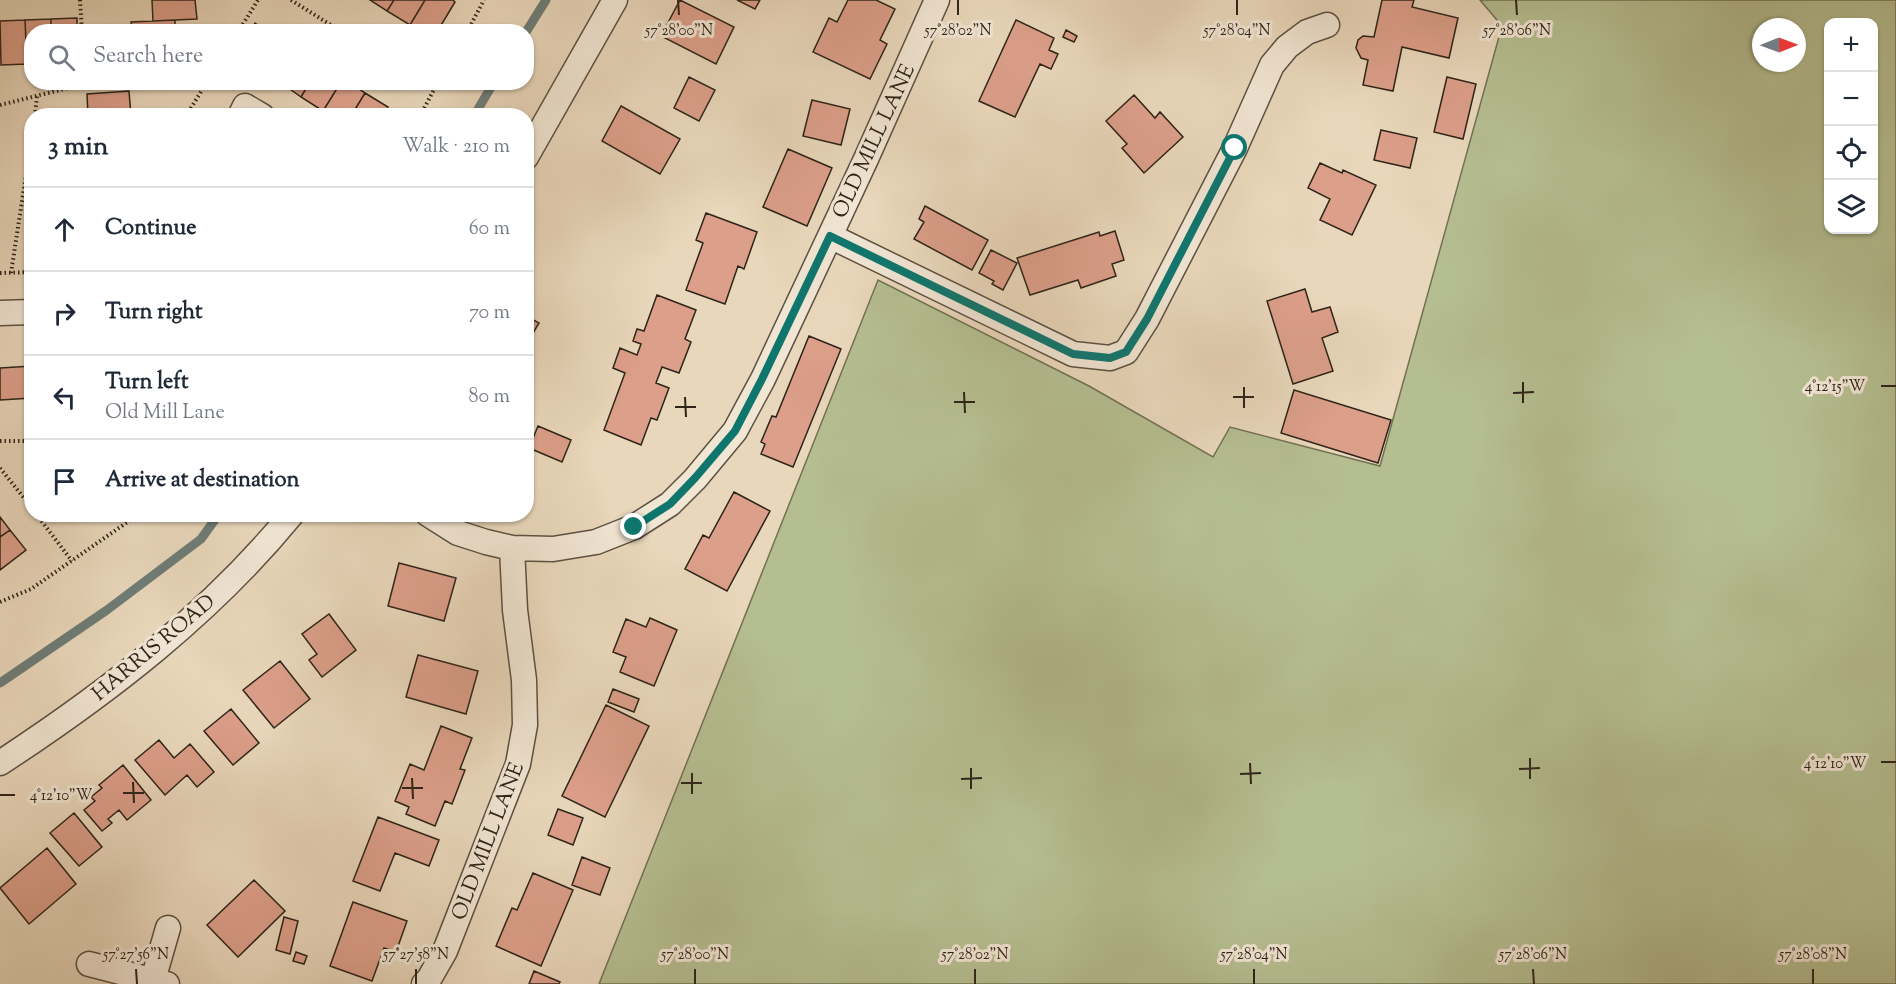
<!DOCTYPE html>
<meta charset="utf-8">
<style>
body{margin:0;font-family:"Sorts Mill Goudy",serif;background:#f6f6f7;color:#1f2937}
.controls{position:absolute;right:18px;top:18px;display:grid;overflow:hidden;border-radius:12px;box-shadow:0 2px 4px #0004}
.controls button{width:54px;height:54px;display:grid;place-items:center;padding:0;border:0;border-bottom:2px solid #e0e1e3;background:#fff;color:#1f2937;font:30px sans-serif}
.compass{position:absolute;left:1752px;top:18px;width:54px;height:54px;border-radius:50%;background:#fff;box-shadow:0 2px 4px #0004;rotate:89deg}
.stop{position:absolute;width:18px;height:18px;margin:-14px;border:4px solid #0f766e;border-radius:50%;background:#fff}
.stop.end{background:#0f766e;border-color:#fff;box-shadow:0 2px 6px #0008}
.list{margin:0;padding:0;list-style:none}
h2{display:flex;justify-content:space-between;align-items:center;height:78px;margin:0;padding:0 24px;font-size:26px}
h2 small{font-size:20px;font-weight:400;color:#747a83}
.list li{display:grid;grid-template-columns:39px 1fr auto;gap:18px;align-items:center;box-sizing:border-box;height:84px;padding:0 24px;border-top:2px solid #e0e1e3}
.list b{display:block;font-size:22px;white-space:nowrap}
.list p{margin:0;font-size:20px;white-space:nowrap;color:#747a83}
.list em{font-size:20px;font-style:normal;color:#747a83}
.icon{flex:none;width:33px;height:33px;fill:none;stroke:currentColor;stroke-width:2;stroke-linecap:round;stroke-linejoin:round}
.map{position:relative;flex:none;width:1896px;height:984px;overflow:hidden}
.search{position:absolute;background:#fff;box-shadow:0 2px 4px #0004;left:24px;top:24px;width:510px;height:66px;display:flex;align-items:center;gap:15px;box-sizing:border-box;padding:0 21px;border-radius:24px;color:#747a83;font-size:22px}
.panel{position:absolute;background:#fff;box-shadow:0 2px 4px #0004;left:24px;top:108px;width:510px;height:414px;border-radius:24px}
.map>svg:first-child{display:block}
.green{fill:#b5be91;stroke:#727155;stroke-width:1.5;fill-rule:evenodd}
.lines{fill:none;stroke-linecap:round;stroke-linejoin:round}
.stream{stroke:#6e7d77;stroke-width:9}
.building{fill:#dc9f8a;stroke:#2e2419;stroke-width:1.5}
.minor-casing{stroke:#5d5142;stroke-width:27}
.path{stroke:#2e2419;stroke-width:4;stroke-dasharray:1.5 3;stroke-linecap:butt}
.minor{stroke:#f1e5d3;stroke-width:24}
.route{stroke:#0f766e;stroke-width:8}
.ticks{fill:none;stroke:#2e2419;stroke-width:2}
.labels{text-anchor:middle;stroke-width:6;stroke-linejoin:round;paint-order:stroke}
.street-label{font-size:21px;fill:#2e2419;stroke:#f1e5d3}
.ticks-label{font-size:15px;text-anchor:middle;fill:#2e2419;stroke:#f1e5d3;stroke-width:6;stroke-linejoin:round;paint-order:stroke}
</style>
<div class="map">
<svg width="1896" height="984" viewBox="0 0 1896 984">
<rect width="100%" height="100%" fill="#e9d7bb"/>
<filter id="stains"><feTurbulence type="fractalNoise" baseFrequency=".00333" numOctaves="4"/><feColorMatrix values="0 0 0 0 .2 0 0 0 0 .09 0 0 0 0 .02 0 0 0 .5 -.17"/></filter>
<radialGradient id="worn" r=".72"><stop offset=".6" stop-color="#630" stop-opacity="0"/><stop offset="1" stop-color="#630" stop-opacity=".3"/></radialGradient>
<path class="green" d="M1480,0H1896V984H599L878,280L1089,386L1213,457L1230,427L1380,466L1502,26ZM1874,22V230H1828V22ZM1761,27H1797V63H1761Z"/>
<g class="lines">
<path class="stream" d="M526,32L546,0
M474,116L494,82
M0,683L107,610L201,539L219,514"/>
</g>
<path class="building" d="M152,0H195L197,19L153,21Z
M370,0H394L387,11Z
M394,0H425L410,25L387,11Z
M425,0H453L455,2L437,32H421L410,25Z
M680,0L734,27L716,64L661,36Z
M737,0H760L755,9Z
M848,0H876L895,9L880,40L887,44L870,79L813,52L829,18L837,22Z
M1382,0H1414L1412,7L1458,18L1449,58L1402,47L1393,91L1363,85L1368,60L1361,58L1356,48L1358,40L1363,36L1374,37Z
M77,18V32H51V19Z
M51,19V32H32V64H27L25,20Z
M25,20L27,64L1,65L0,21Z
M175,20V32H132L131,22Z
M1016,20L1054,38L1049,50L1058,54L1051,69L1040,64L1015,117L979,101Z
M255,23L268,32H250Z
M1066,30L1077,36L1074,42L1063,37Z
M689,77L715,90L699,121L674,108Z
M1447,77L1476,84L1463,139L1434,132Z
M280,82H310L301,97Z
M310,82H341L323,111L301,97Z
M341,82H349L365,93L351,116H331L323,111Z
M129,91L131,116H88L87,94Z
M365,93L388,107L382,116H351Z
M1134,95L1155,118L1160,112L1183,137L1144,173L1122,148L1127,144L1106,121Z
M812,100L850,109L841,145L803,136Z
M621,106L680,139L660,174L602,141Z
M1381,130L1417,138L1410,168L1374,160Z
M788,149L832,168L807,226L763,207Z
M1320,163L1342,173L1343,170L1376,185L1352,235L1320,220L1330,199L1308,188Z
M925,206L988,240L972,270L914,239L924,222L919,219Z
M706,213L757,232L744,269L738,266L725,304L686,290L703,243L696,240Z
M1115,231L1124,260L1112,264L1116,276L1081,288L1078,280L1030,295L1017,258L1099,232L1100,236Z
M991,250L1017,263L1003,290L992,284L994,281L979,273Z
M1305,289L1312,312L1330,307L1338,332L1322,338L1333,371L1293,384L1267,301Z
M657,295L696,310L685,339L691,342L679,373L662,367L656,383L669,388L657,420L651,418L641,445L604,430L625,373L613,368L620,348L637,355L641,344L633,341L637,329L644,331Z
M526,316L539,323L526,345Z
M809,336L841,349L793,467L761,454L765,444L761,442L772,416L776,417Z
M32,366V398L0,400V368Z
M1294,390L1391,420L1378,463L1281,433Z
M538,426L571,440L562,462L529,448Z
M734,492L770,511L727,591L685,569L703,535L709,538Z
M0,517L10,530L0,537Z
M10,530L26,550L0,570V537Z
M399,563L456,578L444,621L388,606Z
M329,614L356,650L322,677L309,660L317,654L302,634Z
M650,618L677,630L654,686L620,672L626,657L613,652L626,619L646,627Z
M418,655L478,671L466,714L406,697Z
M280,661L310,699L274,728L243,690Z
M613,689L639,699L634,712L608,702Z
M606,705L649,726L605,817L562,796Z
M231,709L259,743L233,765L204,731Z
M441,726L472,738L460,769L465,770L452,804L445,801L435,826L406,814L409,807L395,801L410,764L424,770Z
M159,740L174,758L190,744L214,772L197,787L187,775L165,795L135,760Z
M123,765L151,800L127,820L119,810L108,819L112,823L102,831L84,810L95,801L91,797L102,788L99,785Z
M558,809L583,818L573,845L548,835Z
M74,813L102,847L79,866L50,833Z
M378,817L439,840L429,866L395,853L380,891L353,881Z
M47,848L76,884L29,924L0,888Z
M582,857L610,868L600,895L572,885Z
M533,873L573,890L541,966L496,946L512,908L517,910Z
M254,880L285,911L238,957L207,925Z
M353,902L407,921L396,952L384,948L372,981L330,966Z
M284,917L298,921L290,954L276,950Z
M296,952L307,956L304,964L293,961Z
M534,971L560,982L559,984H529Z"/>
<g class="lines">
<g class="minor-casing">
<path id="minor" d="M240,116L245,106L262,116
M526,157L615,0
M830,236L1073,354L1110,358L1126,352L1147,319L1235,148L1272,65L1287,47L1307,32L1327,25
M0,313L32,312
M428,514L458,533L486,542L512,548L553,549L596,542L634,527L670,504L695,479L735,431L763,379L866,159L937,0
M0,763C107,693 210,614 292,514
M89,964L167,984
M153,980L168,928
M424,984L429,979L445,951L518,764L525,725L524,680L515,610L512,548"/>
</g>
<path class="path" d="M80,0L82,32
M291,0L342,32
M238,32L258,0
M467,32L484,0
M425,82L435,88
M0,105L84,84L103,82
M35,116L37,96
M186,116L207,82
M420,116L438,82
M0,273L32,272
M11,273L32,136
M0,441H28
M0,468L32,508
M36,514L72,561
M0,602L31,589L139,514"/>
<use href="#minor" class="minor"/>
</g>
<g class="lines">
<path class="route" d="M634,527L670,504L695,478L735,431L762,379L830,236L1073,354L1110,358L1126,352L1147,319L1235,148"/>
</g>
<path class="ticks" d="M678,0L679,15M958,0V15M1237,0V15M1516,0L1517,15M1523,382V403M1881,386H1896M1244,387V408M964,392L965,413M1513,393L1534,392M685,397L686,417M1233,397H1254M954,402H975M675,407H696M1530,758V779M1881,762H1896M1250,763L1251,784M971,768V789M1519,769L1540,768M692,773V794M1240,774L1261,773M412,778L413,799M961,779L982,778M133,782L134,803M681,783H702M402,788H423M123,793H144M0,795H15M136,969L137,984M416,969V984M695,969V984M975,969V984M1254,969V984M1533,969L1534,984M1813,969V984"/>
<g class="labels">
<g class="street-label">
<text transform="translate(873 141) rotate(-65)" y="7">OLD MILL LANE</text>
<text transform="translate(153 647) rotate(-40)" y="7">HARRIS ROAD</text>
<text transform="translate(487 841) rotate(-69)" y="7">OLD MILL LANE</text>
</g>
</g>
<g class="ticks-label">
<text x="679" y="35">57°28'00"N</text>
<text x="958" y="35">57°28'02"N</text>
<text x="1237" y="35">57°28'04"N</text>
<text x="1517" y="35">57°28'06"N</text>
<text x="1835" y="391">4°12'15"W</text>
<text x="1835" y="768">4°12'10"W</text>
<text x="61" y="800">4°12'10"W</text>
<text x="136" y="959">57°27'56"N</text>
<text x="416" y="959">57°27'58"N</text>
<text x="695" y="959">57°28'00"N</text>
<text x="975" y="959">57°28'02"N</text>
<text x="1254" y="959">57°28'04"N</text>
<text x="1533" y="959">57°28'06"N</text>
<text x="1813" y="959">57°28'08"N</text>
</g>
<rect width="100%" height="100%" filter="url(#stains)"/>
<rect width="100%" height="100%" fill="url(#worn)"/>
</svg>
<div class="controls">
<button>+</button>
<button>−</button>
<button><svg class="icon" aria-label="locate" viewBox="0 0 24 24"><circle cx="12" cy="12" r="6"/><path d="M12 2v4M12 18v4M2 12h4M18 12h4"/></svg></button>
<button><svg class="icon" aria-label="layers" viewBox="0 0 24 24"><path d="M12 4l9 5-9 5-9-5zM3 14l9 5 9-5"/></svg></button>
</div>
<svg class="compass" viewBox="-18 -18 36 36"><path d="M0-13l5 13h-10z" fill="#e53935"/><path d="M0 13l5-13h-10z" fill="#747a83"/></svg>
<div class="stop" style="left:1235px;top:148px"></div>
<div class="stop end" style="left:634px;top:527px"></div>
<div class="search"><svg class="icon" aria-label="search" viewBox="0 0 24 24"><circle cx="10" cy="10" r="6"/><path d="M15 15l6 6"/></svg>Search here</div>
<section class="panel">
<h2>3 min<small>Walk · 210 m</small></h2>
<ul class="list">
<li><svg class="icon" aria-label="ahead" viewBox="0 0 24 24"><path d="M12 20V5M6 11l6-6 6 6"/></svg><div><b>Continue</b></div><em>60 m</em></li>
<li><svg class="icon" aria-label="right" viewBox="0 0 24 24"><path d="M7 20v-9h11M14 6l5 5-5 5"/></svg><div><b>Turn right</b></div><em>70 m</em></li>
<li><svg class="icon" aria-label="left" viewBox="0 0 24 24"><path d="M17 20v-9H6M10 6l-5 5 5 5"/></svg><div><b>Turn left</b><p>Old Mill Lane</p></div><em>80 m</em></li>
<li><svg class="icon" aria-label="arrive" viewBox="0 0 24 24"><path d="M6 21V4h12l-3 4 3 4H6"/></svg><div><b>Arrive at destination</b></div></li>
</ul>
</section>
</div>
